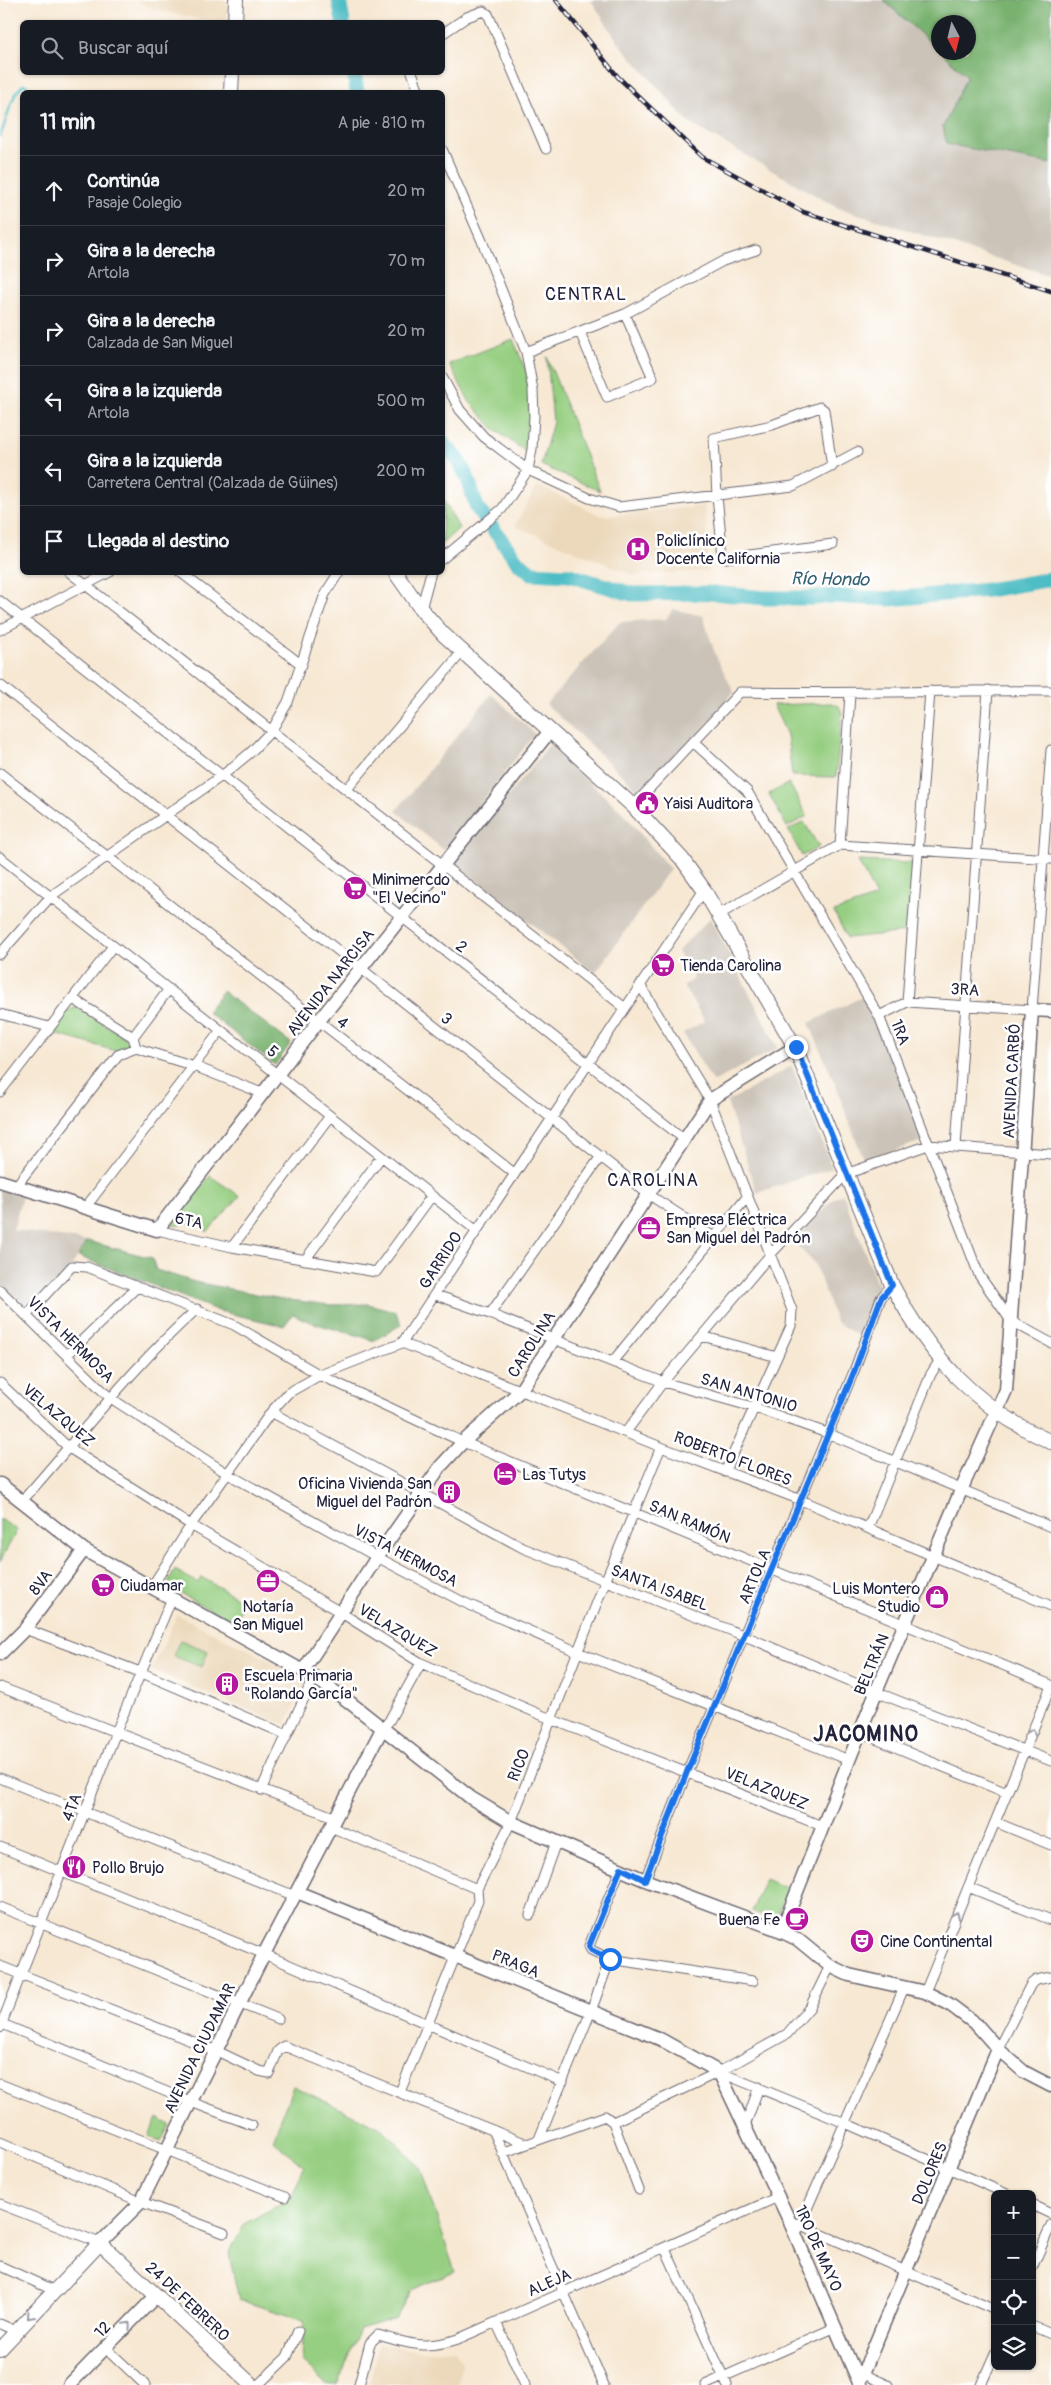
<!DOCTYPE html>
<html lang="es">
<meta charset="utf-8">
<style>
body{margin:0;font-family:Pangolin,sans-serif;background:#242831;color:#f1f3f6}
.controls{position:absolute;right:15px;bottom:15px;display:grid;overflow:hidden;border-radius:8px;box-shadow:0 1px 4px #0004}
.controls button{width:45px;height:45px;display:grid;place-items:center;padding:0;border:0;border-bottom:1px solid #363941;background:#171b24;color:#f1f3f6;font:25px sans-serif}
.compass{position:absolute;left:931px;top:15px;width:45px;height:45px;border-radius:50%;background:#171b24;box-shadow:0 1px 4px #0004;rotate:173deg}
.stop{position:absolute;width:15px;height:15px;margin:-11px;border:4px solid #1a73e8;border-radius:50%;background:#fff}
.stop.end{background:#1a73e8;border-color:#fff;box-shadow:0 1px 5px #0008}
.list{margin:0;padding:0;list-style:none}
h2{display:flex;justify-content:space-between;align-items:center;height:65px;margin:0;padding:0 20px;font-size:21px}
h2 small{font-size:16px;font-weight:400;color:#9ea1a6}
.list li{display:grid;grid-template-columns:32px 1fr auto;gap:15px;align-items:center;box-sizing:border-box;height:70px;padding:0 20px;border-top:1px solid #363941}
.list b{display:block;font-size:19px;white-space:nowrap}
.list p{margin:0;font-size:16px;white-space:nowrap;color:#9ea1a6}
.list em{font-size:16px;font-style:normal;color:#9ea1a6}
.icon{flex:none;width:28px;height:28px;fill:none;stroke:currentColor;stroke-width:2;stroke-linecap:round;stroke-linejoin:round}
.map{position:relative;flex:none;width:1051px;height:2385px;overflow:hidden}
.search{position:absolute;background:#171b24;box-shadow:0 1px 4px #0004;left:20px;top:20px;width:425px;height:55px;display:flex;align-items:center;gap:12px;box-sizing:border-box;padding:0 18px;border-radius:8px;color:#9ea1a6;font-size:19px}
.panel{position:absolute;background:#171b24;box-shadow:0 1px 4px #0004;left:20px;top:90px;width:425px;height:485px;border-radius:8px}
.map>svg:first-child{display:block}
.built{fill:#ecd8ba}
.industrial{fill:#cbc3b8;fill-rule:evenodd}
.green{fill:#97cf82;stroke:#5c785e}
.forest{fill:#79b270;stroke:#4e6a56}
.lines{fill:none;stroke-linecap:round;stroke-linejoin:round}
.stream{stroke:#4fbdc5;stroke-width:2.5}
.river{stroke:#4fbdc5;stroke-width:15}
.street-casing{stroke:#6d6770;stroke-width:11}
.secondary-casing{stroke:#6d6770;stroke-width:15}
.primary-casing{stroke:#6d6770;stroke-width:16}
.street{stroke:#fff;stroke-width:9}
.secondary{stroke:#fff;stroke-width:12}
.primary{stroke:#fff;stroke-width:14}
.rail-casing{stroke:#22223b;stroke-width:4.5}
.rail{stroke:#fff;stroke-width:2.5;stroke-dasharray:8;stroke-linecap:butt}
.oneway{stroke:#9c9ca7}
.route{stroke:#1a73e8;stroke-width:6}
.labels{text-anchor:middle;stroke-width:5;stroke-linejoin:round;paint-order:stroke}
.poi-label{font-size:16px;fill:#22223b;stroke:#fff;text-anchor:start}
.street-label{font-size:16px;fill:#22223b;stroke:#fff}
.neighbourhood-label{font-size:18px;letter-spacing:1px;fill:#22223b;stroke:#fff}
.water-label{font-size:18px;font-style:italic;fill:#346072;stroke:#fff}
.district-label{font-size:21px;font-weight:bold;letter-spacing:1px;fill:#22223b;stroke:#fff}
</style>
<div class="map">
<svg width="1051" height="2385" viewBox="0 0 1051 2385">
<rect width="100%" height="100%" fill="#fff"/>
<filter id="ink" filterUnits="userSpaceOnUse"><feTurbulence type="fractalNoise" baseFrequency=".02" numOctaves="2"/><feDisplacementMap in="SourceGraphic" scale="10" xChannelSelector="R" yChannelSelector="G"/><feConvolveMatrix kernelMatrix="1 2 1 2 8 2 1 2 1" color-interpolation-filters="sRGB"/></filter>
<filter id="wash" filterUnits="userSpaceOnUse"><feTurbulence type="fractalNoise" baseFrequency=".0096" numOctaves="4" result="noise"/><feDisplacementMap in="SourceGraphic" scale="20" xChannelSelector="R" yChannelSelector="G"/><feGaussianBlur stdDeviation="1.12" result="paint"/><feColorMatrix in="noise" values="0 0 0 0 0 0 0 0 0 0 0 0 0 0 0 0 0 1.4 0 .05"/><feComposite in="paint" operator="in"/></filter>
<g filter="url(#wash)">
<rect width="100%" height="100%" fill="#f7e8d3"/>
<path class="built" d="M137,0H228L226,22H214L153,9Z
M537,485L601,516L705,506L709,571L633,575L515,526Z
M177,1615L308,1679L285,1725L152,1670Z
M379,2343L422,2352L455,2349L462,2363L458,2385H369Z"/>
<path class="industrial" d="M591,0H1051V276L836,207L689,123L618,42ZM938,22H968V52H938Z
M673,609L703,616L715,654L734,692L705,727L639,791L546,704L620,622L666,619Z
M491,694L535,734L444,850L396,811Z
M549,745L624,814L670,869L595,973L454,863Z
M710,918L778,1048L713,1082L683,1033L705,1021L683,986L694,979L678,951Z
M864,996L925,1140L864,1161L836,1086L809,1023Z
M792,1066L832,1168L757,1193L727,1102Z
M0,1187L22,1196L13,1230L87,1241L68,1272L31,1311L0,1283Z
M843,1194L878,1287L857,1335L836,1322L815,1264L794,1242L827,1205L836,1197Z"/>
<path class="green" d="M513,339L527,373L530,422L526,452L495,430L469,401L449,364Z
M547,357L600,491L541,465L553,422Z
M443,499L459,528L443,543H442Z
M832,703L839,706L842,713L836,777L792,776L787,735L773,705Z
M789,783L807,816L787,827L769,794Z
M804,822L819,847L802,856L788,830Z
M858,861L913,863L907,932L847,938L834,912L876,897Z
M76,1007L131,1041V1046L116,1051L52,1033L51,1029L64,1013Z
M210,1176L240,1196L207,1232L198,1221L175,1226L172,1222Z
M0,1519L17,1530L0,1562Z
M175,1570L198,1583L201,1577L245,1602L234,1622L166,1586Z
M180,1640L208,1651L202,1667L173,1656Z
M765,1879L788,1889L775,1921L752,1911Z
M293,2086L383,2129L420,2167L455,2272L411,2290L396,2318L360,2329L337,2385H328L302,2362L304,2320L239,2300L229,2254L244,2224L291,2198L304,2167L273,2140Z
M157,2118L170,2125L161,2141L149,2136Z"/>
<path class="forest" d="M883,0H1051V164L947,144L943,127L967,76L942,53L968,52V22H938V49Z
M222,991L291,1043L275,1065L207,1012Z
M87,1241L152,1258L156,1270L195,1282L282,1299L330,1305L368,1304L395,1311L402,1324L374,1341C347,1330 318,1328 293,1314L284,1326L219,1311L78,1256Z"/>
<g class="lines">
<path class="stream" d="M0,136C8,119 10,95 24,84L30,88L32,92"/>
<path class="river" d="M339,0L343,22
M354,72L357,92
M442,442L458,459L468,479L477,508L518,562L532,573L569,575L632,594L713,593L765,598H812L831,596L890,599L988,590L1051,579"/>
</g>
</g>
<g filter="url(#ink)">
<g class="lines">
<g class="street-casing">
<path id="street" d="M442,34L467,17L483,11L488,14L546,149
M412,72L419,92
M442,149L482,241L526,352L533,390L534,416L532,449L528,470L502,509L442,559
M580,332L607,397L653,378L625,314
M526,352L625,314L723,261L756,250
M442,377L460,410L484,437L528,470L589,498L619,507L793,486L857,452
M832,467L824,410L820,407L772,425L714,438L717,496L723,556L726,558L833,544
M69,572L625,1008
M180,572L302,665
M0,601L684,1139
M421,609L431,572
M0,630L110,572
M0,685L648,1194L714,1237
M693,742L747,791L879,1016L979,1275L1011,1321L1051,1343
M0,773L514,1173
M347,789L462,652
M633,806L740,692C844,694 947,690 1051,691
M840,845L850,694
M0,857L477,1231
M720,914L840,845L1051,859
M0,954L51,896L223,775L251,752L272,730L288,702L325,594L339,572
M640,985L710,1100L792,1310L791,1326L725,1472
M73,999L133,1037
M907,1002L930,691
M0,1014L49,1027
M879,1016L907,1002L1032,1010L1051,750
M136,1048L194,1066L264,1094
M0,1092L113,946
M956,1146L988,690
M16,1186L118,1055L136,1048L133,1037L169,989
M85,1208L221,1030
M157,1230L232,1247L376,1272L431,1197
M232,1247L330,1116
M305,1260L381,1157
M0,1290L109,1397L228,1474L377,1557L463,1602L578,1652L849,1760
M436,1295L490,1314L663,1382L753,1407L827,1433L1051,1527
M490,1314L601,1156
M27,1315L72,1266L87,1267L234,1325L320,1375L463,1442L1051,1685
M702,1336L777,1357
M402,1343L661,1447L801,1500L1051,1606
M67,1355L136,1288
M613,1361L747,1197
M0,1383L69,1448L191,1525L340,1612L421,1663L553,1720L822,1826
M271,1412L523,1548L745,1636L876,1692L1051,1761
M626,1432L663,1382L770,1255L846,1174L928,1145L1051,1154
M22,1501C80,1436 132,1367 197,1309
M868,1528L931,1374L940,1360
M151,1588L191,1525L271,1412L288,1393L320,1375L402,1343L704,890
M25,1629L140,1672L285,1734
M0,1687L336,1818
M382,1729L389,1721L421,1663
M861,1733L1007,1793
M0,1778L295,1896
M261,1790L314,1677
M995,1822L1051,1845
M331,1827L477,1889
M0,1847L264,1954L563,2082
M621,1868L589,1946L591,1950L610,1959L753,1981
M645,1880L687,1772L854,1371L881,1298L892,1285
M968,1887L1051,1920
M0,1907L278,2019
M530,1915L556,1842
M0,1966L217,2051L259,2071L269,2073L278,2051L284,2046L527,2144
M925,1992L1051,1686
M0,2023L191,2102L252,2125
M0,2028L116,1732L172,1598
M998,2049L1031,1984L1036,1980L1051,1977
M719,2072L845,2123L1007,2194
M0,2084L285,2197
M400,2092L478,1901L477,1889L511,1822L605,1582L661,1447
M613,2122L639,2190
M745,2126L759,2087
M493,2130L604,2385
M539,2139L591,2011L610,1959
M0,2142L141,2202L224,2233
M502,2153L605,2116L613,2122L719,2072L787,2034L810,2007L830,1966
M0,2204L100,2243
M1032,2205L1051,2214
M796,2223L995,2310
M795,2236L904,1988
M665,2248L727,2385
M0,2266L53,2290
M1032,2268L1051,2225
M496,2322L525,2385
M0,2324L16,2331
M1032,2326L1051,2334
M106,2348L145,2385
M859,2372L888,2385
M258,2385L287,2357L298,2331
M359,2385L370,2343L378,2335C410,2344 425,2350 458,2339L778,2197
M705,2385L836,2327
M981,2385L995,2353"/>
</g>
<g class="secondary-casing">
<path id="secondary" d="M0,1181L157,1230L318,1022L550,731
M0,1484L84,1550L314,1677L348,1701L471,1798L511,1822L645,1880L776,1929L797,1939L830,1966L849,1975L925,1992L949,2004L977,2025L998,2049L1024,2072L1051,2086
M0,1654L25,1629L84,1550
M303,1671L377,1557L440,1467L463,1442L520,1391L710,1100L795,1047
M297,1892L660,2039L719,2072L789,2220L860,2385
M781,1932L876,1692L962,1488L1006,1390L1032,1010L1051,1011
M100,2243L141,2202L264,1954L382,1729
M859,2383L998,2049
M69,2385L157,2295"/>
</g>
<g class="primary-casing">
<path id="primary" d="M235,22L236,0
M231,92L232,72
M395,572L421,609L443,634L633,806L682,859L704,890L795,1047L892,1285C930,1357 976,1408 1051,1442
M0,2349L100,2243L252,2385"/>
</g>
<use href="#street" class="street"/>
<use href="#secondary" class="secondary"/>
<use href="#primary" class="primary"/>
<g class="rail-casing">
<path id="rail" d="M556,0L618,77L702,157L803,212L1051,291"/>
</g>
<use href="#rail" class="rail"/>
</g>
<defs><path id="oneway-chevron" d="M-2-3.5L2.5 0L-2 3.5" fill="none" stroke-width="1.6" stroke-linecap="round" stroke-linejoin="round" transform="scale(1.25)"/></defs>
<g class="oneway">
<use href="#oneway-chevron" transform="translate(1032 1732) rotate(-68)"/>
<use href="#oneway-chevron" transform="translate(956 1915) rotate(-68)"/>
<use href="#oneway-chevron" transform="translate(30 2316) rotate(132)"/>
<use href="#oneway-chevron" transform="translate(128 2325) rotate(-46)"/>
</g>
</g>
<g class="lines" filter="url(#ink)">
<path class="route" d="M610,1959L591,1950L589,1946L621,1868L645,1880L687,1772L854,1372L881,1298L892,1285L796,1047"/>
</g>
<defs>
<g id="hospital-disc" transform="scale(1.25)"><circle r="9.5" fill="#b5179e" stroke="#fff"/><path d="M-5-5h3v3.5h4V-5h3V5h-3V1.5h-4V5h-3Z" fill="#fff"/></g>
<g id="civic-disc" transform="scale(1.25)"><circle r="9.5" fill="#b5179e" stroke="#fff"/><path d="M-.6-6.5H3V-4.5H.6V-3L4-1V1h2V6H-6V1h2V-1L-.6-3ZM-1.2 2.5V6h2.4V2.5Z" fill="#fff"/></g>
<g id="supermarket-disc" transform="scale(1.25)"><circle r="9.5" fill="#b5179e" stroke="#fff"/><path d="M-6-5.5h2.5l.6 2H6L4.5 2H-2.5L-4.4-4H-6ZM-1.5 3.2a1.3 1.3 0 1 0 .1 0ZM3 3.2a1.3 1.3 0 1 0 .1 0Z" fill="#fff"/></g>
<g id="office-disc" transform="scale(1.25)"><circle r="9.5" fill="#b5179e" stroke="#fff"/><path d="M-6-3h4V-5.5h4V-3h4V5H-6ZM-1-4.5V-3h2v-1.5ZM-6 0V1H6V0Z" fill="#fff"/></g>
<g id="hotel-disc" transform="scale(1.25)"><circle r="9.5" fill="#b5179e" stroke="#fff"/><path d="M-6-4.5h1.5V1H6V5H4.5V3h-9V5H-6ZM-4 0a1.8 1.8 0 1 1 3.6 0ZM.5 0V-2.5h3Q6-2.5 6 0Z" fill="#fff"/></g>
<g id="building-disc" transform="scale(1.25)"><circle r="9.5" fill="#b5179e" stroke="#fff"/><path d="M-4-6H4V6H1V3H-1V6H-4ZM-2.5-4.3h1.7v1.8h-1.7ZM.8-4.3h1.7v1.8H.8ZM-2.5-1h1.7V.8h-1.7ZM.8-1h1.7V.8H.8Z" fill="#fff"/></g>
<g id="shop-disc" transform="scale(1.25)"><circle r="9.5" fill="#b5179e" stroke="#fff"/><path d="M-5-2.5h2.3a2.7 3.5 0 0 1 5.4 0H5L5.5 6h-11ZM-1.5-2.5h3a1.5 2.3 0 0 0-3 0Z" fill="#fff"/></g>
<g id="restaurant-disc" transform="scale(1.25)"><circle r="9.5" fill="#b5179e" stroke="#fff"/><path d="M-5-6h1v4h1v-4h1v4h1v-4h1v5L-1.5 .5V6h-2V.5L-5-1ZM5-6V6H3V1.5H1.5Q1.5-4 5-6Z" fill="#fff"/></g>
<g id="cafe-disc" transform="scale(1.25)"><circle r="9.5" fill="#b5179e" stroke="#fff"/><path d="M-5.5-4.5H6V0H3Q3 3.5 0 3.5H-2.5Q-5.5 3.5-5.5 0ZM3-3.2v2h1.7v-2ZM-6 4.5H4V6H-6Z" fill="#fff"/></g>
<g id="theatre-disc" transform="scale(1.25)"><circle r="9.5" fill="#b5179e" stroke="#fff"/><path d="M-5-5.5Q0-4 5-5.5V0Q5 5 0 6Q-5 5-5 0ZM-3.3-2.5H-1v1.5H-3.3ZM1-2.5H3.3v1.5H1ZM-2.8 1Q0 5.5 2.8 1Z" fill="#fff"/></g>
</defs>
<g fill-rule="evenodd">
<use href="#hospital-disc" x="638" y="549"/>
<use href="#civic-disc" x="647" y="803"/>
<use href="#supermarket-disc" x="355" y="888"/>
<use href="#supermarket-disc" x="663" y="965"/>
<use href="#office-disc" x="649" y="1228"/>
<use href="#hotel-disc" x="505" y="1474"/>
<use href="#building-disc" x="449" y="1492"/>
<use href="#office-disc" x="268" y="1581"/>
<use href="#supermarket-disc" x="103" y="1585"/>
<use href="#shop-disc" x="937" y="1597"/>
<use href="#building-disc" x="227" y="1684"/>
<use href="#restaurant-disc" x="74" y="1867"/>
<use href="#cafe-disc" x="797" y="1919"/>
<use href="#theatre-disc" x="862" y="1941"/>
</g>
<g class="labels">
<g class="poi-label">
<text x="656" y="546">Policlínico<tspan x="656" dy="18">Docente California</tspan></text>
<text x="664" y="809">Yaisi Auditora</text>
<text x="372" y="885">Minimercdo<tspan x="372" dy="18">"El Vecino"</tspan></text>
<text x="680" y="971">Tienda Carolina</text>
<text x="666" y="1225">Empresa Eléctrica<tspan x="666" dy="18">San Miguel del Padrón</tspan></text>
<text x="522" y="1480">Las Tutys</text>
<text x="432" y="1489" text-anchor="end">Oficina Vivienda San<tspan x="432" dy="18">Miguel del Padrón</tspan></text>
<text x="120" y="1591">Ciudamar</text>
<text x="920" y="1594" text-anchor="end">Luis Montero<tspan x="920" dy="18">Studio</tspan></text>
<text x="268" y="1612" text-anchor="middle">Notaría<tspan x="268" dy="18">San Miguel</tspan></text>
<text x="244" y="1681">Escuela Primaria<tspan x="244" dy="18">"Rolando García"</tspan></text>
<text x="92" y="1873">Pollo Brujo</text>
<text x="780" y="1925" text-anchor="end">Buena Fe</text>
<text x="880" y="1947">Cine Continental</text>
</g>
<g class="street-label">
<text transform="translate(462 946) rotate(38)" y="6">2</text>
<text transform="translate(330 982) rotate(-52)" y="6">AVENIDA NARCISA</text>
<text transform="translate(965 989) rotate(4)" y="6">3RA</text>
<text transform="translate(447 1018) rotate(38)" y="6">3</text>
<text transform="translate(343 1022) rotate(38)" y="6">4</text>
<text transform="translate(901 1032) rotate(69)" y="6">1RA</text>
<text transform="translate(273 1051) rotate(38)" y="6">5</text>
<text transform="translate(1011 1081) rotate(-87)" y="6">AVENIDA CARBÓ</text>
<text transform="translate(189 1220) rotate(13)" y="6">6TA</text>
<text transform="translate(440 1260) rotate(-57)" y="6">GARRIDO</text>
<text transform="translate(71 1339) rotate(45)" y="6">VISTA HERMOSA</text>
<text transform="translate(531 1344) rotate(-58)" y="6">CAROLINA</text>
<text transform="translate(749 1392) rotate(17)" y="6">SAN ANTONIO</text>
<text transform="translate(59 1415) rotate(40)" y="6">VELAZQUEZ</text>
<text transform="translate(733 1458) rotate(21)" y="6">ROBERTO FLORES</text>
<text transform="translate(690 1521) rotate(23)" y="6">SAN RAMÓN</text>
<text transform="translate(406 1555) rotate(28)" y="6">VISTA HERMOSA</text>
<text transform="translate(754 1576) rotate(-67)" y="6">ARTOLA</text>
<text transform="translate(40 1582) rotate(-53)" y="6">8VA</text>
<text transform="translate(660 1587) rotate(21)" y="6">SANTA ISABEL</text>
<text transform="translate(398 1630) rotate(31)" y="6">VELAZQUEZ</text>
<text transform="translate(871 1664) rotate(-67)" y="6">BELTRÁN</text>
<text transform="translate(518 1765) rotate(-68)" y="6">RICO</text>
<text transform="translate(767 1788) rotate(22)" y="6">VELAZQUEZ</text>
<text transform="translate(71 1807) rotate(-69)" y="6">4TA</text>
<text transform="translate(516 1963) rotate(22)" y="6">PRAGA</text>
<text transform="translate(199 2048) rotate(-64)" y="6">AVENIDA CIUDAMAR</text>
<text transform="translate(929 2173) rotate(-67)" y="6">DOLORES</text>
<text transform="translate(819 2248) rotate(66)" y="6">1RO DE MAYO</text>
<text transform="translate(549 2282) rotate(-24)" y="6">ALEJA</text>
<text transform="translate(188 2301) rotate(43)" y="6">24 DE FEBRERO</text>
<text transform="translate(102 2329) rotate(-46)" y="6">12</text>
</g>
<g class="neighbourhood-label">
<text x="586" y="300">CENTRAL</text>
<text x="653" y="1186">CAROLINA</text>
</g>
<g class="water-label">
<text transform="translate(830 579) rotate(1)" y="6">Río Hondo</text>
</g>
<g class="district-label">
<text x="866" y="1741">JACOMINO</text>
</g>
</g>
</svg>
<div class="controls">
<button>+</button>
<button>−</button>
<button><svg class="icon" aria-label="locate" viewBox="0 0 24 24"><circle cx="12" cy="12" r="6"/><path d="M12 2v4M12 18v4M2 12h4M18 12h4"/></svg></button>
<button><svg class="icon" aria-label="layers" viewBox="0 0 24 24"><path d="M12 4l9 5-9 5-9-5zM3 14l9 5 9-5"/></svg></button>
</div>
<svg class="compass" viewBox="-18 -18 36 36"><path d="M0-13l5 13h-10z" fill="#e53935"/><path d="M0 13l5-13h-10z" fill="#9ea1a6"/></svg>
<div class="stop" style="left:610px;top:1959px"></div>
<div class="stop end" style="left:796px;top:1047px"></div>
<div class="search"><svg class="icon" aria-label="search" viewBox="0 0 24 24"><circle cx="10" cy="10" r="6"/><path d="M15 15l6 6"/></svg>Buscar aquí</div>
<section class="panel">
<h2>11 min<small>A pie · 810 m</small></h2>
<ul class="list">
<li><svg class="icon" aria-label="ahead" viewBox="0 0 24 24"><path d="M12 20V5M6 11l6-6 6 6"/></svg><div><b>Continúa</b><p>Pasaje Colegio</p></div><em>20 m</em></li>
<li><svg class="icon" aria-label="right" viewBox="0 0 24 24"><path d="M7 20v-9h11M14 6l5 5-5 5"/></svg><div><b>Gira a la derecha</b><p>Artola</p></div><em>70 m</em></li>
<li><svg class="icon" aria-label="right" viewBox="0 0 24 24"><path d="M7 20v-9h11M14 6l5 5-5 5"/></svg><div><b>Gira a la derecha</b><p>Calzada de San Miguel</p></div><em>20 m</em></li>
<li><svg class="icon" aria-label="left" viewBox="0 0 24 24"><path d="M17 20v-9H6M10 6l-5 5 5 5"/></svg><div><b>Gira a la izquierda</b><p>Artola</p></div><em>500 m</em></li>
<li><svg class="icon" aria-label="left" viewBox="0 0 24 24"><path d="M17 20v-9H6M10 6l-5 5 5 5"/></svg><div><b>Gira a la izquierda</b><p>Carretera Central (Calzada de Güines)</p></div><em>200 m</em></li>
<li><svg class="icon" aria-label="arrive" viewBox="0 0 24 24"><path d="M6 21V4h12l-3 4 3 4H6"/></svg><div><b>Llegada al destino</b></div></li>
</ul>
</section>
</div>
